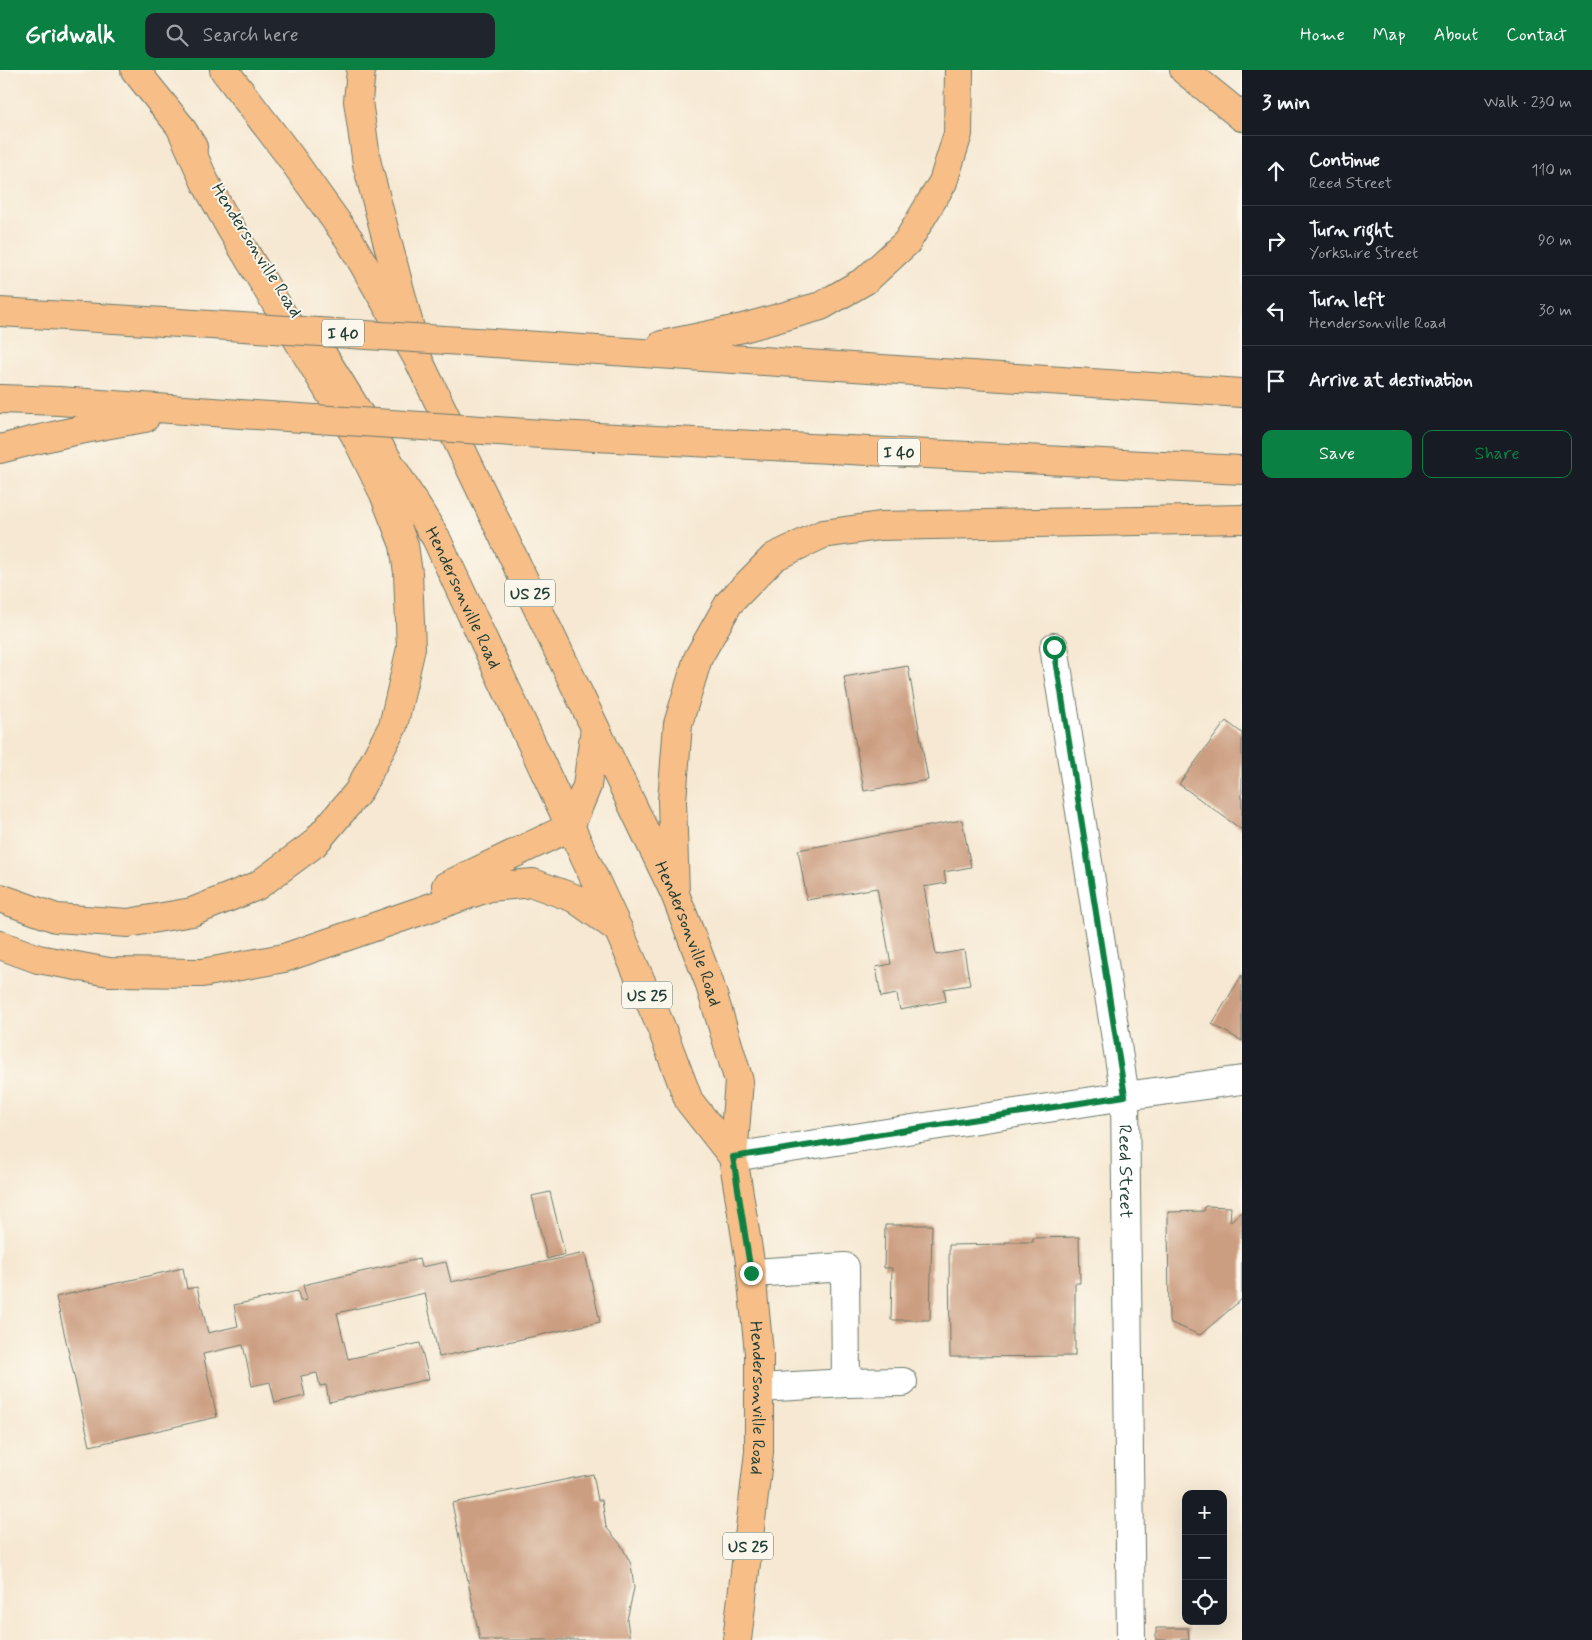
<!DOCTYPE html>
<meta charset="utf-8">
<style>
body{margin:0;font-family:Mynerve,sans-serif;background:#20242c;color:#f1f3f6}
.controls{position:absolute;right:15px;bottom:15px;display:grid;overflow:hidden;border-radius:10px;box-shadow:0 5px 20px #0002}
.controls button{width:45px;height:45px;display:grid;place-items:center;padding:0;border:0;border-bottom:1px solid #363941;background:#171b24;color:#f1f3f6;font:25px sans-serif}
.stop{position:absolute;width:15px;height:15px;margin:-11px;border:4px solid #0b8043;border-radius:50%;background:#fff}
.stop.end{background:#0b8043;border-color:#fff;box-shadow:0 1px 5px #0008}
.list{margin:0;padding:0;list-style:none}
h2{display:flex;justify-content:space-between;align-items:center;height:65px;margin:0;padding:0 20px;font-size:21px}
h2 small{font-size:16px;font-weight:400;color:#9ea1a6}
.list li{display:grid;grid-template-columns:32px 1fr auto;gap:15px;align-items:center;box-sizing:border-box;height:70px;padding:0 20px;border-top:1px solid #363941}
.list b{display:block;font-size:19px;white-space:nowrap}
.list p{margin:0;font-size:16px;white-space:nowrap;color:#9ea1a6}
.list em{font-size:16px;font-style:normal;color:#9ea1a6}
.actions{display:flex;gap:10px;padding:15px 20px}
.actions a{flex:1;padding:11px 0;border:1px solid #0b8043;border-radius:10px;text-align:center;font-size:18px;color:#0b8043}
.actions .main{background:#0b8043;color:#fff}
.icon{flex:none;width:28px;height:28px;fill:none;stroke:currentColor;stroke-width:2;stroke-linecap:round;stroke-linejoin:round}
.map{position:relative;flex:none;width:1242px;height:1570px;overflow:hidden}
header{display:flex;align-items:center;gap:30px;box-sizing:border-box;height:70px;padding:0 25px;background:#0b8043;color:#fff}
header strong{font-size:24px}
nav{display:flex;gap:28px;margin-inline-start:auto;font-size:18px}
.search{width:350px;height:45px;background:#20242c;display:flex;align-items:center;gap:12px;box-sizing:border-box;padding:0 18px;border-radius:10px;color:#9ea1a6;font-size:19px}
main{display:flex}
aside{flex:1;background:#171b24}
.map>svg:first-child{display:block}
.building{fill:#cc9e81}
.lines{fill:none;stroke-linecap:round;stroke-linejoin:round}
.minor-casing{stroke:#6a796b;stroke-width:30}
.major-casing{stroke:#6a796b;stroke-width:30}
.highway-casing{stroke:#6a796b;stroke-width:30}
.minor{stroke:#fff;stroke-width:28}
.major{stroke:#f7be88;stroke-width:28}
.highway{stroke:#f7be88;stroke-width:28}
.highway-bridge-casing{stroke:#6a796b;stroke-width:30;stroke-linecap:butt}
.highway-bridge{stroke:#f7be88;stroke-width:28}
.route{stroke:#0b8043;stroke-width:6}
.labels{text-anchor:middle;stroke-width:4;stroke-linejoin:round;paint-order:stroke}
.shield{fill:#fbf7ec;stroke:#61756b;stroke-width:1}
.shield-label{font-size:16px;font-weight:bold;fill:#1f3d34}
.street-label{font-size:18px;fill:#1f3d34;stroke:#fbf7ec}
</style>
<header>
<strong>Gridwalk</strong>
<div class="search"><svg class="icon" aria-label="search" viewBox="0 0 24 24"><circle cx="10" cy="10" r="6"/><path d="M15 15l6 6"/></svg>Search here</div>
<nav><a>Home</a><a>Map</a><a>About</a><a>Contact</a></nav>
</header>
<main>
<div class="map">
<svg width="1242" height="1570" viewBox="0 0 1242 1570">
<rect width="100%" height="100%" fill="#fbf7ec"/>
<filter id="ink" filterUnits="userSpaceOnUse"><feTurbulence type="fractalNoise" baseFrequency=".02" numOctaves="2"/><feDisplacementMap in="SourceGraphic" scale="10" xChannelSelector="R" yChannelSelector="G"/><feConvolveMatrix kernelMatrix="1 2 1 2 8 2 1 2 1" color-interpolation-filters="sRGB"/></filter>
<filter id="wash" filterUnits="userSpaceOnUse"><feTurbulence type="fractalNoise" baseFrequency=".0096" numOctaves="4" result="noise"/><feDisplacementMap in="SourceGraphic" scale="20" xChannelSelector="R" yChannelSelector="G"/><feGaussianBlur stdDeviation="1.12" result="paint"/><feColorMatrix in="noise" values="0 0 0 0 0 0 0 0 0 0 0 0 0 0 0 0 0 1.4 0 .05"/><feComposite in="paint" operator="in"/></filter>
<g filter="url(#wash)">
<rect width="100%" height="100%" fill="#f6e8d2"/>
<g id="blocks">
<path class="building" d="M908,596L928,710L864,721L844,607Z
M1226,651L1242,663V760L1179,714Z
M962,750L971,797L944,802L946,813L924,817L936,885L964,880L970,915L944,919L946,931L900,940L897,924L881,927L876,897L891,894L877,818L807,830L798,780Z
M1242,905V971L1212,954Z
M550,1122L565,1184L547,1189L532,1126Z
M1205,1136L1231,1137L1230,1152L1242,1141V1229L1200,1265L1169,1252L1168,1142L1204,1141Z
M885,1155H932L930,1250H891L892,1198H884Z
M1079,1167L1080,1213H1075V1286L950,1287L949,1175L1005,1174V1172H1033V1168Z
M585,1183L600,1252L439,1287L425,1223L337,1243L348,1289L420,1273L429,1309L329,1332L326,1315L320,1316L317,1303L301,1306L305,1326L275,1333L270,1312L252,1316L243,1275L203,1284L217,1347L90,1376L56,1227L183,1198L187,1219L197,1217L208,1263L238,1256L234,1235L298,1221L300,1231L307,1230L303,1215L419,1189L421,1197L446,1192L451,1212Z
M593,1404L598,1430H602L606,1457L621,1475L631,1494L634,1518L627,1550L630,1570H480L452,1433Z
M1156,1558H1188L1189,1570H1156Z"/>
</g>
</g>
<g filter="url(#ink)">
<use href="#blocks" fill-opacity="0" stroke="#6a796b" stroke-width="1"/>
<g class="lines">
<g class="minor-casing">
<g id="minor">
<path id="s1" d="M1054,577L1125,1026L1131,1570"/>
<path d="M733,1087L1125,1026L1242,1010"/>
<path d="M751,1203L845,1197L846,1313L759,1318"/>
<path d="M846,1313L903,1312"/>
</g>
</g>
<g class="major-casing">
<g id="major">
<path d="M135,0L180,56L193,77"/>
<path id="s2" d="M224,0L289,85L349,169L418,289L675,824L709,912L739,1011L733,1087L750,1192L759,1283V1382L737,1570"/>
<path id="s3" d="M318,277L436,468L618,859L661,957L689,1031L733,1087"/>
</g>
</g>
<g class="highway-casing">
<path id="highway" d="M361,0L358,31L367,94L418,289
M1184,0L1242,47
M0,242L163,252
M523,275L1242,323
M662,275L743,258L821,236L866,210L907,172L943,112L958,64L959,0
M0,329L59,331L240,344
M557,365L1242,400
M0,379C48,366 96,356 145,348
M446,816L570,757L587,716L595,658
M675,824L672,731L678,654L698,588L729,533L774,487L823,464L880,456L1242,449
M0,828L56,848L128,853L192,842L257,816L314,774L358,722L393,656L411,578L408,503L404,475L384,424L355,365L230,157L205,112L180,56
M0,875L38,889L109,902L202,903L284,888L490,817L533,813L574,828L618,859"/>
</g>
<use href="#minor" class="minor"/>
<use href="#major" class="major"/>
<use href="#highway" class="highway"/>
<g class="highway-bridge-casing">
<path id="highway-bridge" d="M163,252L523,275
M240,344L557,365"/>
</g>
<use href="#highway-bridge" class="highway-bridge"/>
</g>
</g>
<g class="lines" filter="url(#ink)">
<path class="route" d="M751,1203L733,1087L1125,1026L1054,577"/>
</g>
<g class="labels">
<g class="shield">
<rect x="322" y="249.5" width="42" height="27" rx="4"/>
<rect x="878" y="368.5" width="42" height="27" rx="4"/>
<rect x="505" y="509.5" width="50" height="27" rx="4"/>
<rect x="622" y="911.5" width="50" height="27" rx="4"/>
<rect x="723" y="1462.5" width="50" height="27" rx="4"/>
</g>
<g class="shield-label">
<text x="343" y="269">I 40</text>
<text x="899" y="388">I 40</text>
<text x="530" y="529">US 25</text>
<text x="647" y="931">US 25</text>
<text x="748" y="1482">US 25</text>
</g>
<g class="street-label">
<text transform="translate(257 180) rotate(58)" y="6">Hendersonville Road</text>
<text dy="6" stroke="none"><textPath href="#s3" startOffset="290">Hendersonville Road</textPath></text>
<text dy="6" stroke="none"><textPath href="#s2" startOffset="984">Hendersonville Road</textPath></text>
<text dy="6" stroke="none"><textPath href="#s1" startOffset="530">Reed Street</textPath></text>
<text dy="6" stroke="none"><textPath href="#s2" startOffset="1459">Hendersonville Road</textPath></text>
</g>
</g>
</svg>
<div class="controls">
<button>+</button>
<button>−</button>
<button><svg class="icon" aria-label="locate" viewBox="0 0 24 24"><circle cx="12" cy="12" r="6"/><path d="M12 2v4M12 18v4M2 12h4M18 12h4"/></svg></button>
</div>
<div class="stop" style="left:1054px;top:577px"></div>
<div class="stop end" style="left:751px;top:1203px"></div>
</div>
<aside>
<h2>3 min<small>Walk · 230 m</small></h2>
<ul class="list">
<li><svg class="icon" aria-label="ahead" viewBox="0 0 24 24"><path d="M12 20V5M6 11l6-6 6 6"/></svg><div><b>Continue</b><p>Reed Street</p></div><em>110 m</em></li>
<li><svg class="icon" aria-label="right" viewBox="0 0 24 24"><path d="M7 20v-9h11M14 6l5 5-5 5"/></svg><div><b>Turn right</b><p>Yorkshire Street</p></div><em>90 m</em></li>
<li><svg class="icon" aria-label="left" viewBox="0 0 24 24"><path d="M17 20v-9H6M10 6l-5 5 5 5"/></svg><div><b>Turn left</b><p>Hendersonville Road</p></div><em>30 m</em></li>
<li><svg class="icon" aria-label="arrive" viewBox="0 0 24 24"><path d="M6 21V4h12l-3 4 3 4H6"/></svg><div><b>Arrive at destination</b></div></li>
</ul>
<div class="actions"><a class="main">Save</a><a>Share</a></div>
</aside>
</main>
